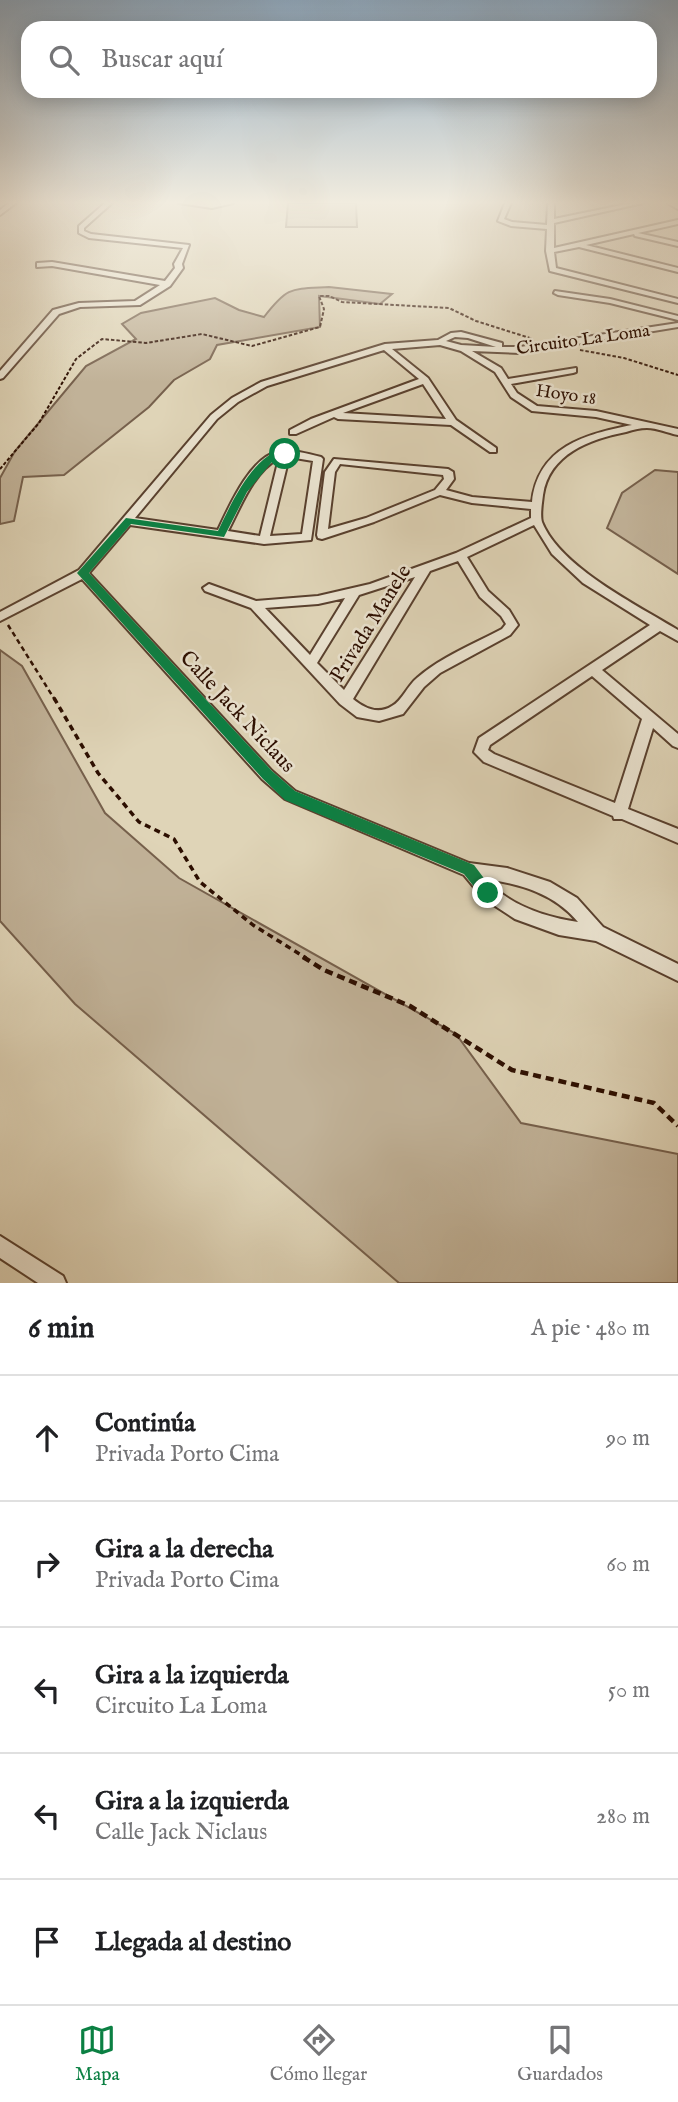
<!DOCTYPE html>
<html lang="es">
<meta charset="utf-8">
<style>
body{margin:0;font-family:"IM FELL English",serif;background:#f6f6f6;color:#202124}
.stop{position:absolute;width:21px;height:21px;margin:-16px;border:5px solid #0b8043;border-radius:50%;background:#fff}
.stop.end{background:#0b8043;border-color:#fff;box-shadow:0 2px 7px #0008}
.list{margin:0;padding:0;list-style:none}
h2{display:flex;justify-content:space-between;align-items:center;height:91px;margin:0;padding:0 28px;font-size:30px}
h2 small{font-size:23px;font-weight:400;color:#757577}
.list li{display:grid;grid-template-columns:46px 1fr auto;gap:21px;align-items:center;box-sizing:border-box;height:126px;padding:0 28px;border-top:2px solid #e0e0e0}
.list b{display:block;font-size:26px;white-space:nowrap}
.list p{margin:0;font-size:23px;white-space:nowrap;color:#757577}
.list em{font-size:23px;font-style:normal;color:#757577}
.icon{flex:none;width:38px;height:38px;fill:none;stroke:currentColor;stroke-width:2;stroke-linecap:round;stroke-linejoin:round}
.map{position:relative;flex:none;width:678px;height:1283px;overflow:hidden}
.search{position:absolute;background:#fff;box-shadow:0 4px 18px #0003;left:21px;right:21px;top:21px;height:77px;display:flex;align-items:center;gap:18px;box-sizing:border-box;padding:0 24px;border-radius:21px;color:#757577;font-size:26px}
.sheet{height:721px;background:#fff}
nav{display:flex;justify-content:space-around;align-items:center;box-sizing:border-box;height:98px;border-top:2px solid #e0e0e0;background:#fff;font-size:19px;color:#757577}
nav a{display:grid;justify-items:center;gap:4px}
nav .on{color:#0b8043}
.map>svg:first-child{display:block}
.green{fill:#c1b298;stroke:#76604c;stroke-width:2}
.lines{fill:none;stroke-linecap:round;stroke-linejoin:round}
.minor-casing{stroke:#59402e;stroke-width:4}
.path-far3{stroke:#2c0e00;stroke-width:2;stroke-dasharray:3.5 2;stroke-linecap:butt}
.path-far2{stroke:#2c0e00;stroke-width:2.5;stroke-dasharray:5 3.5;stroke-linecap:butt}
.path-far1{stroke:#2c0e00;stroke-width:3.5;stroke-dasharray:6 4.5;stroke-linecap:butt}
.path{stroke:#2c0e00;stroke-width:4.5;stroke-dasharray:8 5;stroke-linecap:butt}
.minor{fill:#eae3d0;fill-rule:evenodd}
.route{fill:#0b8043}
.labels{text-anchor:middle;stroke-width:5;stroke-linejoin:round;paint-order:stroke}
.far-street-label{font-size:18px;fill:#2c0e00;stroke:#eae3d0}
.street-label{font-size:21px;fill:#2c0e00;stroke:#eae3d0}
</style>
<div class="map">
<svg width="678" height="1283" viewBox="0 0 678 1283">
<rect width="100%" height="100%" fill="#dfd4b7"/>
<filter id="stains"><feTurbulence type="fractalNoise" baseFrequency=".00286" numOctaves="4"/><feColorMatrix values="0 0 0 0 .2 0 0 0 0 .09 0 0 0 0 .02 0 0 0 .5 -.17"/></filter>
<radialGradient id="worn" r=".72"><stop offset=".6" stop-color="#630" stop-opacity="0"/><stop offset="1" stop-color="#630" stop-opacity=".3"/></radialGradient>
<path class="green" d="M288,203H356L357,227H286Z
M329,287L392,294L380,304L319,296L320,327L217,345L210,359L174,380L149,407L64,475L23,477L14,521L0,524V478L15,451L86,366L136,339L122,324L141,313L215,298L239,310L264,317C288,286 291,289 329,287Z
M655,470L678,472V574L607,528L622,493Z
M0,650L22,666L105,813L179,878L456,1034L521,1123L678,1154V1283H399L75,1004L0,921Z"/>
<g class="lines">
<g class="minor-casing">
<path id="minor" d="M9,203H16L0,215V210Z
M105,203H112L84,228V231L91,234L189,245L182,264L183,268L170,286L140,305L80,307L59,314L3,378L0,379V371L53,310L79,303L135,301L160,285L52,266L37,267V263L52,262L165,281L175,268L174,264L183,248L89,238L79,233V226Z
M179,203H233L212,208Z
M505,203H511L504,219L512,222L547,225L548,203H554V219L632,203H643L554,223V248L678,220V224L638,233L678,242V246L635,236L634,234L586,245L678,268V272L579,247L554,252L556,268L678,299V303L550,271L546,251L547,229L511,226L498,221Z
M668,203L678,204V209L669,204Z
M555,291L610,299L678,316V320L610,303L558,295L554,293Z
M678,323V327L520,353L472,351L501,368L508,379L576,368V372L573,373L511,384L517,393L537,406L596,411L678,429V435C668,433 657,428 647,428C640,428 632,430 626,432C590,439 549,454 543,495C542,503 540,515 542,522C560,567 637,605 678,630V641L660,631L602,670L678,734V748L673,746L653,728L628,809L678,829V843L622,819H614L613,816L484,762L474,752L479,738L650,625L583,583L552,554L534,525L467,557L488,591L509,610L518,625L510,635L440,673L424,687L403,714L379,721L357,717L340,704L251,608L205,591L203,588L209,584L256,601L318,596L370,584L456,553L531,518V509L472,503L440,495L374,522L322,539L318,538L317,535L325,472L334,459L448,469L453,472L454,479L446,490L472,497L532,502C538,447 585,434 632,425L596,417L532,411L511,397L495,372L461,351L440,345L392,349L428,378L456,420L496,448V452H490L451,425L338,419L334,417L296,434H290V430L311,419L419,379L384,350L267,386L238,402L217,419L135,518L218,530C229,507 250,458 277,452C292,449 308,454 321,457L323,459L311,540L264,544L130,525L89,573L272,771L295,791L469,863L507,868L550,882L577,898L603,927L678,964V981L596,941L559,935L515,919L483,898L464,875L285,799L262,779L82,579L0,621V612L79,570L211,415L232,398L261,382L385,344L438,340L451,333L461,332L502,343V347H520ZM455,337L468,338L496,347L461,345L446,341ZM423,384L446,419L343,413ZM289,457L313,461L302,534L270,536ZM279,458L260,536L228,531C241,506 253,472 279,458ZM340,464L443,475L444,479L435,490L366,518L328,529L335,472ZM458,561L480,597L501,616L506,624L502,629C474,644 441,657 417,678C408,685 402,701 392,706C378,715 364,708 353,699L430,571ZM415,577L344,690L317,663L359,595ZM345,598L310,655L265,608L318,604ZM592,676L642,719L615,803L494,754L488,750L490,745ZM486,879C521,884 555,894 578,922C545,917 508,905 486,879Z
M0,1236L63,1276L66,1283H38L0,1258Z"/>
</g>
<path class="path-far3" d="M580,350L624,358L678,375
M0,469L39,423L76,359L102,339L146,343L202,334L252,346L320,327L324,309L319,296H329L342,302L449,308L476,321L533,339"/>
<path class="path-far2" d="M8,625L55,700"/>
<path class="path-far1" d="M54,698L98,773L139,822L174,839L200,882L253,925L306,958"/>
<path class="path" d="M303,957L324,970L410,1006L512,1070L654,1103L678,1126"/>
<use href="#minor" class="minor"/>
</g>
<linearGradient id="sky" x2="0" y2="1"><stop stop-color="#8ca6bc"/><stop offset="0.53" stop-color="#f1ecdf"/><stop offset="1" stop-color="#f1ecdf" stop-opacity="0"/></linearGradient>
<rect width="678" height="382" fill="url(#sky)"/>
<path class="route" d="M275,452L289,454L272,462L247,492L224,537L131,524L89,573L272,771L295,791L474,865L495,893L493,898H483L464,874L285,800L263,779L77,573L126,518L218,531C230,506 249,464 275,452Z"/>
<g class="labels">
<g class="far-street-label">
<text transform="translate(583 339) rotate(-8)" y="6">Circuito La Loma</text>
<text transform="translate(566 394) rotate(8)" y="6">Hoyo 18</text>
</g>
<g class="street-label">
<text transform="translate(370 623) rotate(-58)" y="7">Privada Manele</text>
<text transform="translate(238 711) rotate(47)" y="7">Calle Jack Niclaus</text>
</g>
</g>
<rect width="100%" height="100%" filter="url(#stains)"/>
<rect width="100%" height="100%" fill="url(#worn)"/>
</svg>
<div class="stop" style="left:285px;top:454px"></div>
<div class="stop end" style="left:488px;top:893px"></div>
<div class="search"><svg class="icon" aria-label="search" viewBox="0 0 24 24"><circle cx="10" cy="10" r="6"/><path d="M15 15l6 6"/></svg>Buscar aquí</div>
</div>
<section class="sheet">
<h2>6 min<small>A pie · 480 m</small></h2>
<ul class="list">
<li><svg class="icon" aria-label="ahead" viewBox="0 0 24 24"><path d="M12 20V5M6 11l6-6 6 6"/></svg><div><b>Continúa</b><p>Privada Porto Cima</p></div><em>90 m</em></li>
<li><svg class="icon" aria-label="right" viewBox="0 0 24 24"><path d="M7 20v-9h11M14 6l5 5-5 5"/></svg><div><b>Gira a la derecha</b><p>Privada Porto Cima</p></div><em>60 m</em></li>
<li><svg class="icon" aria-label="left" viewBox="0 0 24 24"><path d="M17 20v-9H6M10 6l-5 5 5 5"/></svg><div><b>Gira a la izquierda</b><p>Circuito La Loma</p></div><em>50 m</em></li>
<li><svg class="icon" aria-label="left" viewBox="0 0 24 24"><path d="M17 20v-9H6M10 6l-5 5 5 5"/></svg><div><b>Gira a la izquierda</b><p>Calle Jack Niclaus</p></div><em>280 m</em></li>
<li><svg class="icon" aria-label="arrive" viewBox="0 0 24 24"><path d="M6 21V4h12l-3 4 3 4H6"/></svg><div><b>Llegada al destino</b></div></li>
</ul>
</section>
<nav>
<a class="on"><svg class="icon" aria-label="map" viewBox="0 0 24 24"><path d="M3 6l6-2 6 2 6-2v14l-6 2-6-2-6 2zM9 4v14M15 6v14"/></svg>Mapa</a>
<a><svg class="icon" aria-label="directions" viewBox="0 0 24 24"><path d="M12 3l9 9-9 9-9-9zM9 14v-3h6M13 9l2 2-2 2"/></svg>Cómo llegar</a>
<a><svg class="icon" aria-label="saved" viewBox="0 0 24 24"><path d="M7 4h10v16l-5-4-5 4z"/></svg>Guardados</a>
</nav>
